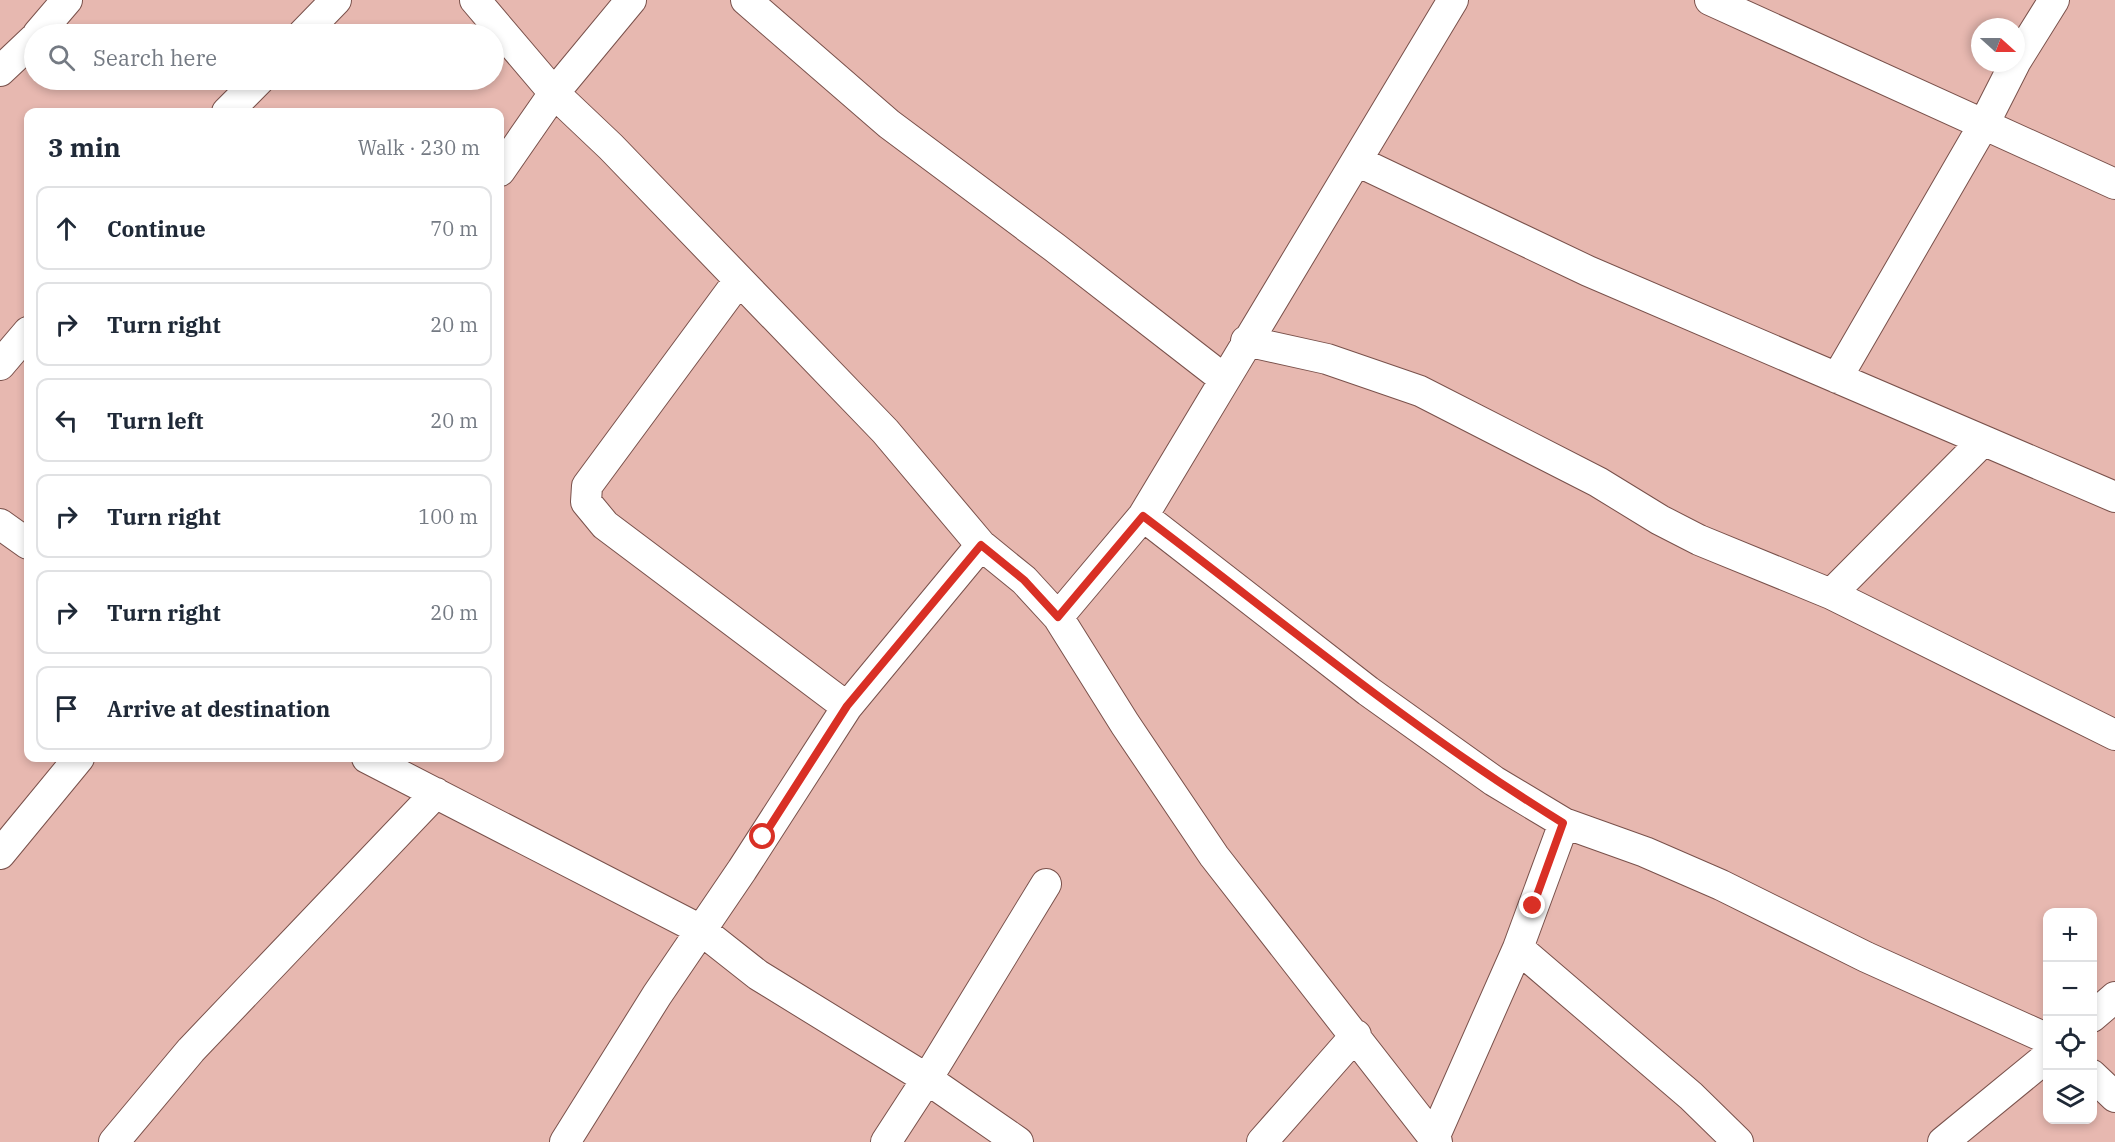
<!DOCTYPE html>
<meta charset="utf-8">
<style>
body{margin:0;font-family:"IBM Plex Serif",serif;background:#f2f2f3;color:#1f2937}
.controls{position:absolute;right:18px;bottom:18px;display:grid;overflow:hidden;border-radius:12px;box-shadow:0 3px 9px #0003}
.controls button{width:54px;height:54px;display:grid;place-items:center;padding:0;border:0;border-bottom:2px solid #e0e1e3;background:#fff;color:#1f2937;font:30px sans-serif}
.compass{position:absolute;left:1971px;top:18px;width:54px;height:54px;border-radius:50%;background:#fff;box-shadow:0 3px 9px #0003;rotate:111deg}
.stop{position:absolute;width:18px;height:18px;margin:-14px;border:4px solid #d93025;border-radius:50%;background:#fff}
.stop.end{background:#d93025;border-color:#fff;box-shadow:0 2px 6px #0008}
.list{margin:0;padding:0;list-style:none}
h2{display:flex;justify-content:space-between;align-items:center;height:78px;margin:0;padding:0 24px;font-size:26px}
h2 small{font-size:20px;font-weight:400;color:#747a83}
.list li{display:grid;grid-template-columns:39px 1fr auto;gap:18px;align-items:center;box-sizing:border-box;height:84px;margin:0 12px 12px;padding:0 12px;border:2px solid #e0e1e3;border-radius:12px}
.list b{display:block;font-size:22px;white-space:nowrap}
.list em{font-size:20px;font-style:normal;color:#747a83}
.icon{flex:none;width:33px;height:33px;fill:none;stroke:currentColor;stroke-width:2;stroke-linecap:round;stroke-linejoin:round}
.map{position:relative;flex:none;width:2115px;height:1142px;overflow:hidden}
.search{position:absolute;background:#fff;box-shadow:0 3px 9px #0003;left:24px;top:24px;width:480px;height:66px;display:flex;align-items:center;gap:15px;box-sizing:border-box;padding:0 21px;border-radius:33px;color:#747a83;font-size:22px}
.panel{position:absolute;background:#fff;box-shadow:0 3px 9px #0003;left:24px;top:108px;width:480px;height:654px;border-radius:12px}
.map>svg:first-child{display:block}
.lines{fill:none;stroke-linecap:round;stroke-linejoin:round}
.minor-casing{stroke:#79514b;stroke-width:32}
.minor{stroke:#fff;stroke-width:30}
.route{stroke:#d93025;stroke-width:8}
</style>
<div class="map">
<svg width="2115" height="1142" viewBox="0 0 2115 1142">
<rect width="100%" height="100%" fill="#e7b8b0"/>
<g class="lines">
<g class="minor-casing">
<path id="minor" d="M475,0L554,93L611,147L885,431L981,545L1024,580L1058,617
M746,0L889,124L1054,247L1224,379
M1710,0L2115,184
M38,34L67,0
M303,34L336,0
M2016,61L2054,0
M0,71L34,39
M227,112L259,80
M1359,162L1588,271L2115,497
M500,171L554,93L631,0
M739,280L587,486L586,502L605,525L847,707
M1246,341L1327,359L1420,391L1598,482L1660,520L1699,540L1831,594L2115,735
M0,365L28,332
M1837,378L1984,124L2015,63
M1143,516L1368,691L1494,781L1564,823L1645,852L1721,885L1866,957L2048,1039
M0,524L28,544
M1831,594L1983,441
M367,758L701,930L758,975L927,1079L1018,1142
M0,854L79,758
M1518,948L1691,1096L1738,1142
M2092,1017L2115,997
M2092,1075L2115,1097
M1434,1138L1518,948L1564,823
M114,1142L191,1050L436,793
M565,1142L657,995L742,870L847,707L981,545
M886,1142L927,1079L1046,884
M1262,1142L1356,1035
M1437,1142L1214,856L1125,724L1058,617L1143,516L1453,0
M1943,1142L2048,1056"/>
</g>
<use href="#minor" class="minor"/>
</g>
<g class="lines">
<path class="route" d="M763,837L847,706L981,545L1024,580L1058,617L1143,516C1282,621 1415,732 1563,823L1533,906"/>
</g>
</svg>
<div class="controls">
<button>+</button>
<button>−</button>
<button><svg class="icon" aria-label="locate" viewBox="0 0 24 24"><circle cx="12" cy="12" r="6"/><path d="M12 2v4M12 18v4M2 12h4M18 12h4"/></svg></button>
<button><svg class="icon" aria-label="layers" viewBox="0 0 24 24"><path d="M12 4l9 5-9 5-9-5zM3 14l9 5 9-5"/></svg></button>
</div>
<svg class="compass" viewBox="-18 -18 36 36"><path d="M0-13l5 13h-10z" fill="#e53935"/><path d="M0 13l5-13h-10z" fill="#747a83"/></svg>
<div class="stop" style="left:763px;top:837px"></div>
<div class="stop end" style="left:1533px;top:906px"></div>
<div class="search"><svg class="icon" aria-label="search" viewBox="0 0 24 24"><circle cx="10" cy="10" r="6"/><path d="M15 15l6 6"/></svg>Search here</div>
<section class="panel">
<h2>3 min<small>Walk · 230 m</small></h2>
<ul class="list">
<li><svg class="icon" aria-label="ahead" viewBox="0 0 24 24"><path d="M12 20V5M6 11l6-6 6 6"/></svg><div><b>Continue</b></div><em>70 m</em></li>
<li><svg class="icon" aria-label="right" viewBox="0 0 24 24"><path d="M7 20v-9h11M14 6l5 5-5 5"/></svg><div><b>Turn right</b></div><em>20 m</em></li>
<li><svg class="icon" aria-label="left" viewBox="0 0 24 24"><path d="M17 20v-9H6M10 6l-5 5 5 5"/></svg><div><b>Turn left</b></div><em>20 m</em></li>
<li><svg class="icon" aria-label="right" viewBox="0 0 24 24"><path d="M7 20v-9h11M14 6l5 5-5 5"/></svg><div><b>Turn right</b></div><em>100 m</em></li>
<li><svg class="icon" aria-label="right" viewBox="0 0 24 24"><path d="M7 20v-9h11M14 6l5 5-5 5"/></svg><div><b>Turn right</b></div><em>20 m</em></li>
<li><svg class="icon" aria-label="arrive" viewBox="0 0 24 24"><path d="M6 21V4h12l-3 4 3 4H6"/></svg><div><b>Arrive at destination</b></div></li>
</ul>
</section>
</div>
